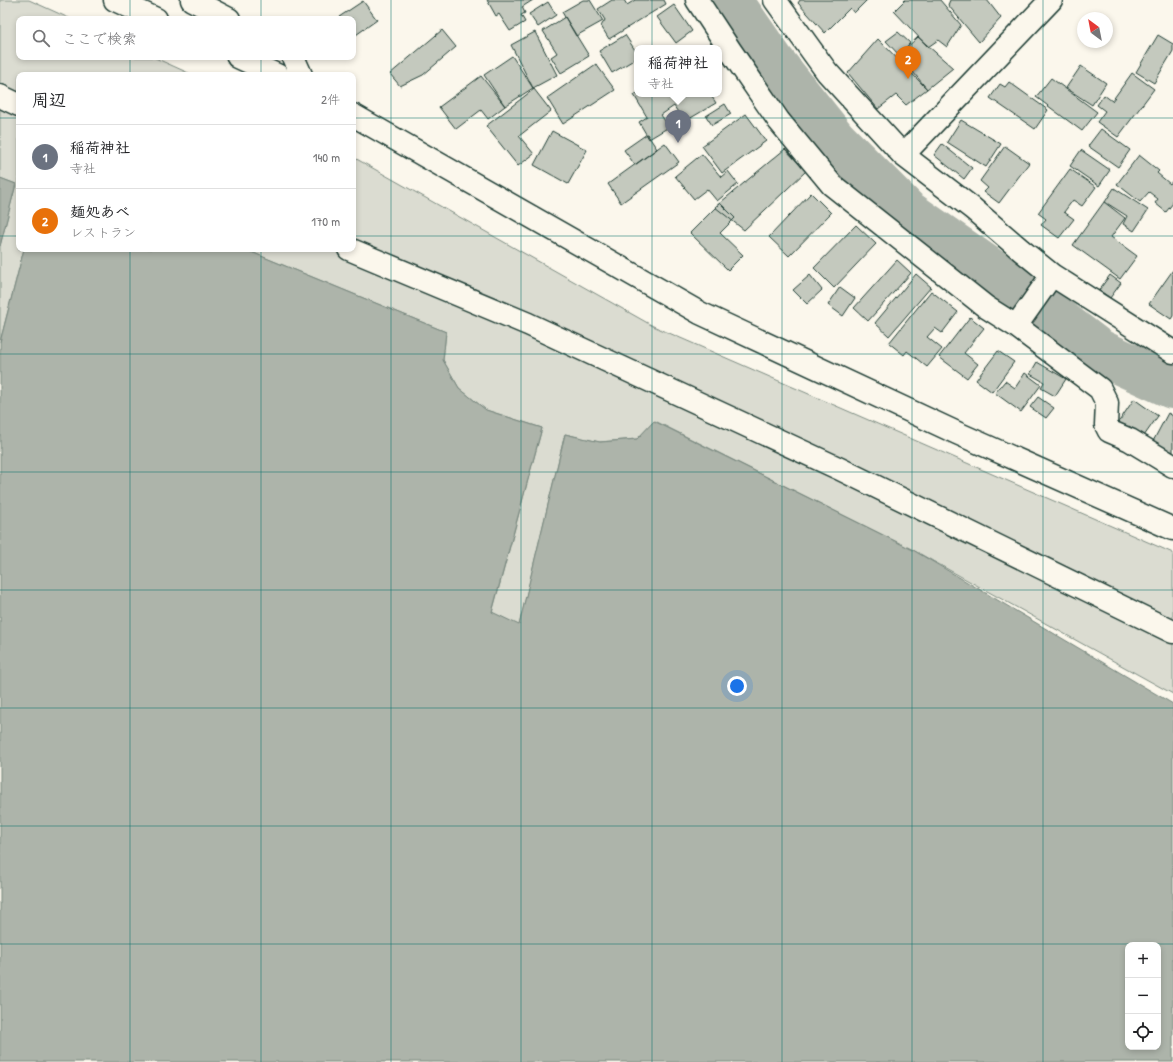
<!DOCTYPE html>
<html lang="ja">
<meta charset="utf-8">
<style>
body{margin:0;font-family:"Patrick Hand","Klee One",sans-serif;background:#f6f6f6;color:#202124}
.controls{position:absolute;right:12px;bottom:12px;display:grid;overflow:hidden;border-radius:8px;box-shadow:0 2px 6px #0003}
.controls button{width:36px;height:36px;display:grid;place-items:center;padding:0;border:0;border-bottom:1px solid #e0e0e0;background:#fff;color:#202124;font:20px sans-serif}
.compass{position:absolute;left:1077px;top:12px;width:36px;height:36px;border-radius:50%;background:#fff;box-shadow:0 2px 6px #0003;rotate:328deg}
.you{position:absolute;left:737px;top:686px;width:14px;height:14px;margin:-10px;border:3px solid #fff;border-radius:50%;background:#1a73e8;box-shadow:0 0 0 6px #1a73e833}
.badge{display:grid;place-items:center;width:26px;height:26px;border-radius:50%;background:#c8321e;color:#fff;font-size:13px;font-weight:700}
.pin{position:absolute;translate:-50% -33px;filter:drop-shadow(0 1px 2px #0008)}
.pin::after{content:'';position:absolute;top:21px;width:14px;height:12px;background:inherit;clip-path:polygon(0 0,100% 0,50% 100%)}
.popup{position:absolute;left:634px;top:45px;width:88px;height:52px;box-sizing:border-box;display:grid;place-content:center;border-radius:8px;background:#fff;filter:drop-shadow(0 1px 3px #0005);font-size:13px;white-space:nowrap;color:#757577}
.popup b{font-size:15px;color:#202124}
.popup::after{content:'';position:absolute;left:50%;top:100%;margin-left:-8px;border:8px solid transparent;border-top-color:#fff}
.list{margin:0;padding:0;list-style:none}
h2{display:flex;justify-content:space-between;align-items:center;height:52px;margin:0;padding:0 16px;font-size:17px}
h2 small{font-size:13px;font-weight:400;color:#757577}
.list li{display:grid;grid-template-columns:26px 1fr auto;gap:12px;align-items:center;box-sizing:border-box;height:64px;padding:0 16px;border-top:1px solid #e0e0e0}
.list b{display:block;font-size:15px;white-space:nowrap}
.list p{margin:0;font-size:13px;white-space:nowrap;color:#757577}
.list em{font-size:13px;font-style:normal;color:#757577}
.icon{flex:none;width:22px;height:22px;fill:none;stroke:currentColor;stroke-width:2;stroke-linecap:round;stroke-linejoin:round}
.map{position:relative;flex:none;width:1173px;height:1062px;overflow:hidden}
.search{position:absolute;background:#fff;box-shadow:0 2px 6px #0003;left:16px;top:16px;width:340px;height:44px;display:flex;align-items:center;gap:10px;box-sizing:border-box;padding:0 14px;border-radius:8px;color:#757577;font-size:15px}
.panel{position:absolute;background:#fff;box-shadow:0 2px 6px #0003;left:16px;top:72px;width:340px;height:180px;border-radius:8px}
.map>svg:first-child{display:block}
.green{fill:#dbdcd1;stroke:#7d8c82}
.water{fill:#adb4aa;stroke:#74847b;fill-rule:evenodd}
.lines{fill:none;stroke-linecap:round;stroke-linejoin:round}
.river{stroke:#adb4aa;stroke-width:46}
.building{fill:#c4c9be;stroke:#1f3d34}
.minor-casing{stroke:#1f3d34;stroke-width:25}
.minor{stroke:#fbf7ec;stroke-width:22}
.grid{fill:none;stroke:#0f766e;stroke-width:1;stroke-opacity:0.55}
</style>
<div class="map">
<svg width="1173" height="1062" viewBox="0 0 1173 1062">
<rect width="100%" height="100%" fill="#fbf7ec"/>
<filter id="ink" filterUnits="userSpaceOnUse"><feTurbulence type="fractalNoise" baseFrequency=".025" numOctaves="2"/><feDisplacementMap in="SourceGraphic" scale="8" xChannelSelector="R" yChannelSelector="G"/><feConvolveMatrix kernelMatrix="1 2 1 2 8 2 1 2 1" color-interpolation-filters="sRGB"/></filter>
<g filter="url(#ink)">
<path class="green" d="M0,0H29L71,19H19V57H153L193,75H19V249H24L0,342V246L16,184L0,178Z
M353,157L653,326L1173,553V694L913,550L655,421L637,439L599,442L565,434L519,626L492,613L542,428L486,410L459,388L443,360L446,332L244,249H353Z"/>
<path class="water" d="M0,178L16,184L0,246Z
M24,249H244L446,332L443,360L459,388L486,410L542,428L492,612L519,625L565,434L600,442L637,439L654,421L913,550L1173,704V1062H0V342ZM1128,945H1158V1047H1128Z"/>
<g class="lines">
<path class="river" d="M729,0L772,62L834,140L906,212L1022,293L1099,352L1173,386"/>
</g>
<path class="building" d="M487,0H533L522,7L525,13L521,15L525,22L510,31L499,14L496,16Z
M583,0H590L603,21L576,36L562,12Z
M612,0H624L627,5L635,0H664L666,4L609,39L601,26L605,20L598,9Z
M800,0H867L854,13L850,8L825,33L798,3Z
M905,0H940L961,25L947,47L938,40L928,47L894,11Z
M950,0H987L1001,18L979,42L948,5Z
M363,1L377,20L353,37V19H336Z
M548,2L556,15L538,27L529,14Z
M674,5L692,31L676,43L657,17Z
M565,17L589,56L561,73L551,57L557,53L543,31Z
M442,30L456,47L423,75L400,86L390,74Z
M535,32L557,75L533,88L511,45Z
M898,32L910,43L899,55L886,41Z
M625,35L637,53V58L612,73L599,51Z
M1158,35L1173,44V51L1154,83L1136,72Z
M918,37L953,68L927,89L899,55Z
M878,39L927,89L906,105L896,95L878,109L848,73Z
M512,56L533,88L505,106L484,75Z
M596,64L615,90L563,124L547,98Z
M1081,66L1106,83L1092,105L1066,88Z
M1132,73L1154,89L1118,137L1097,122L1105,111L1097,105L1104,95L1112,101Z
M481,76L505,106L488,119L481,110L456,129L439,107Z
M1051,78L1097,112L1082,131L1036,97Z
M1009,82L1048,110L1035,129L990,98L1000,84L1005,87Z
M534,89L551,111L519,136L534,154L518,166L486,126Z
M637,93V94H710L716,103L684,122L674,106L661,115L669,127L649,139L639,122L647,117L634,95Z
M725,104L731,114L712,125L706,116Z
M746,114L766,141L722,173L702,146Z
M961,120L1001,144L986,167L947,142Z
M1101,129L1130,150L1118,167L1088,146Z
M552,131L587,150L568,184L534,165Z
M647,134L657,149L635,165L624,150Z
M665,143L679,162L621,203L608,184Z
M942,144L972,168L964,179L934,155Z
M1005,146L1029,163L999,203L984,192L988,188L980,181Z
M785,149L806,171L744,230L715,207Z
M1081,150L1110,170L1099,186L1070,166Z
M702,154L721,177L728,171L738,184L717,201L707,189L694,199L675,176Z
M1139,155L1159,171L1157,173L1170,184L1173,180V203L1166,212L1155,203L1158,199L1149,192L1140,202L1117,184Z
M1070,169L1096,187L1082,206L1073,200L1064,212L1074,219L1059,238L1041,225L1046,219L1038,213Z
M1114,188L1148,210L1134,231L1123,224L1127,216L1105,202Z
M811,193L831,213L789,256L769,237Z
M1104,202L1125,218L1111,237L1137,256L1120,279L1073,245Z
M720,203L735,218L720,233L743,255L728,270L690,233Z
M856,225L876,244L834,288L814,268Z
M897,260L911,273L868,321L854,308Z
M1173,270V316L1171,319L1149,304Z
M916,274L931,287L889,336L875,323Z
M810,275L822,290L807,304L793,290Z
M1110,275L1121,283L1110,298L1099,290Z
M840,287L855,298L843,316L828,305Z
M931,291L958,312L942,333L935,328L927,337L942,349L927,367L907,351L904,355L889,343Z
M970,317L984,328L964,353L978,364L967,378L939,357Z
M998,351L1014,362L992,392L976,380Z
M1037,362L1066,379L1055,396L1041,388L1044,382L1030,374Z
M1025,373L1041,385L1021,412L995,393L1005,381L1015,388Z
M1038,397L1054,408L1046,418L1030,407Z
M1134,399L1158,416L1144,436L1129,426L1127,429L1118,423Z
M1168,413L1173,416V459L1150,447Z"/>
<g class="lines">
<g class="minor-casing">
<path id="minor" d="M115,0L156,19
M192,0L229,19
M697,0L730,50L779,121L832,185L986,307L1016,326L1100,389L1107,403L1106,425L1109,431L1130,440L1173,466
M775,0L827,72L903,155L972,208L1021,250L1052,275L1173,352
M238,57L277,75
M293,57L301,75
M0,96L19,105
M353,115L700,313L957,433L1173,529
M903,155L1051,0
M349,249L528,324L840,469L1173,632
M1016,326L1052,275"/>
</g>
<use href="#minor" class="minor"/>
</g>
</g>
<path class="grid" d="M130,0V19M261,0V19M391,0V1062M521,0V1062M652,0V1062M782,0V1062M912,0V1062M1043,0V1062M130,57V75M261,57V75M0,118H19M353,118H1173M0,236H19M353,236H1173M130,249V1062M261,249V1062M0,354H1173M0,472H1173M0,590H1173M0,708H1173M0,826H1173M0,944H1173"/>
</svg>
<div class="controls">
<button>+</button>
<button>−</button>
<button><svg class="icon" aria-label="locate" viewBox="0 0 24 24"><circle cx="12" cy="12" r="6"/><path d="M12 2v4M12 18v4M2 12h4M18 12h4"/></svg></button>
</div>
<svg class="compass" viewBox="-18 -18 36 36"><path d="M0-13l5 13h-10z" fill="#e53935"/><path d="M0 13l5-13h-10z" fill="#757577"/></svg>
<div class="you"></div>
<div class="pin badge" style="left:678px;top:143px;background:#6b7280">1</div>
<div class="popup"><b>稲荷神社</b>寺社</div>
<div class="pin badge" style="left:908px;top:79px;background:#e8710a">2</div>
<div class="search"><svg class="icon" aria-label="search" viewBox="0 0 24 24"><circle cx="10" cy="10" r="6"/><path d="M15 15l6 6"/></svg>ここで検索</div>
<section class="panel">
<h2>周辺<small>2件</small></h2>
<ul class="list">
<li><span class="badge" style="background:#6b7280">1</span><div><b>稲荷神社</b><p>寺社</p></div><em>140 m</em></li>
<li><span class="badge" style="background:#e8710a">2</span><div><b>麺処あべ</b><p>レストラン</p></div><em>170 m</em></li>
</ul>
</section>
</div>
